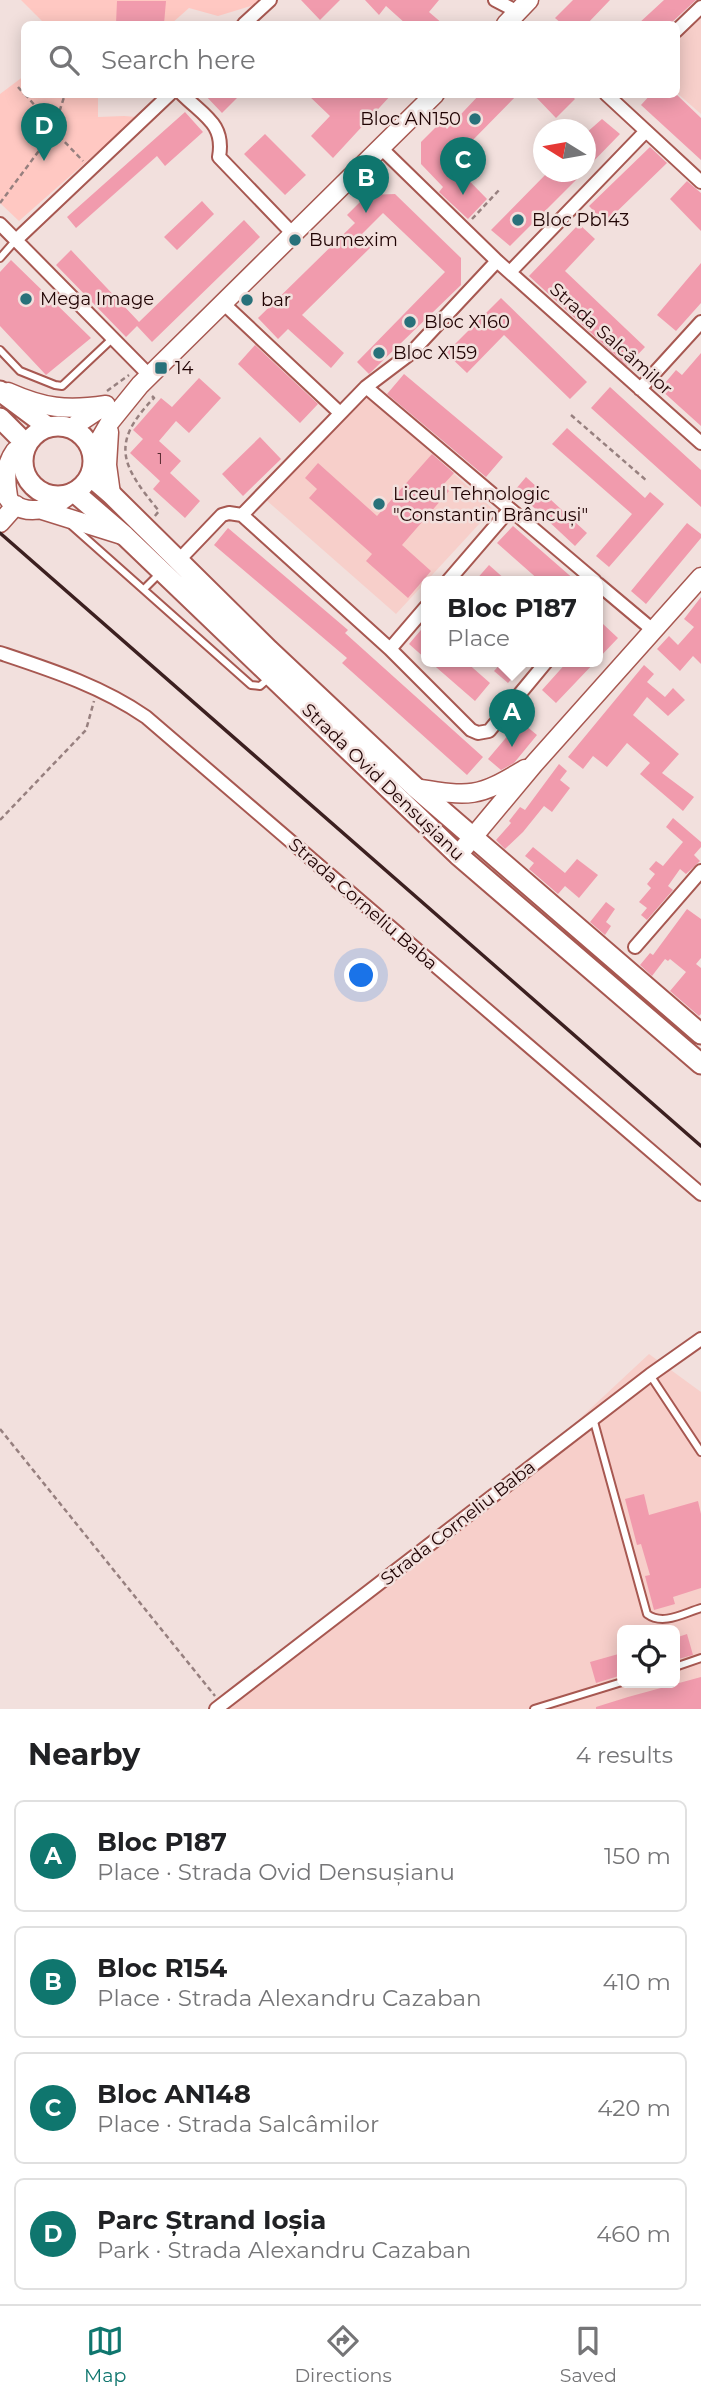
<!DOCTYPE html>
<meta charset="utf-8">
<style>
body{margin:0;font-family:Montserrat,sans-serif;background:#f6f6f6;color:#202124}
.controls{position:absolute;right:21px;bottom:21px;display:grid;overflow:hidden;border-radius:10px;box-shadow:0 4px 18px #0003}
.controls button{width:63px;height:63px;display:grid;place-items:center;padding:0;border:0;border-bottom:2px solid #e0e0e0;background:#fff;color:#202124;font:35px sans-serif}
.compass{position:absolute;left:533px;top:119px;width:63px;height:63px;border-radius:50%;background:#fff;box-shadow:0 4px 18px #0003;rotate:281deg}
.you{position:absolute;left:362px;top:976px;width:24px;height:24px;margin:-18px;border:5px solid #fff;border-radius:50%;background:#1a73e8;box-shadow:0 0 0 10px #1a73e833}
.badge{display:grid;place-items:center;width:46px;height:46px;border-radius:50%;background:#0f766e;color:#fff;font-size:23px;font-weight:700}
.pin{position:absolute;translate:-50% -58px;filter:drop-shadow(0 2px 4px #0008)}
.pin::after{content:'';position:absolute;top:37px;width:24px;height:21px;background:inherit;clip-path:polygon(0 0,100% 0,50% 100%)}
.popup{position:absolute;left:421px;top:576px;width:182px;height:91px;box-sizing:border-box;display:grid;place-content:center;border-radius:10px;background:#fff;filter:drop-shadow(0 2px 5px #0005);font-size:23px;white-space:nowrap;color:#757577}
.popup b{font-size:26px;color:#202124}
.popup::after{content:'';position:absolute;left:50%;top:100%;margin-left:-14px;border:14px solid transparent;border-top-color:#fff}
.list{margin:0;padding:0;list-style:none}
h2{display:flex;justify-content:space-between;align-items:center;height:91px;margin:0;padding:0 28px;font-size:30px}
h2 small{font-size:23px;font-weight:400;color:#757577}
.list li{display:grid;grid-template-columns:46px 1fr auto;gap:21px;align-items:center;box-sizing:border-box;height:112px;margin:0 14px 14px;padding:0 14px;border:2px solid #e0e0e0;border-radius:10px}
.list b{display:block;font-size:26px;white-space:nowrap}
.list p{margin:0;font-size:23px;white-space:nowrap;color:#757577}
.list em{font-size:23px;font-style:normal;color:#757577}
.icon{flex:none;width:38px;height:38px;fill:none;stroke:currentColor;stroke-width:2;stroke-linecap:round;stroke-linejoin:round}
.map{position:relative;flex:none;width:701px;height:1709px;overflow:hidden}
.search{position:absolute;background:#fff;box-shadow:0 4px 18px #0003;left:21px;right:21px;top:21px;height:77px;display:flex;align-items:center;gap:18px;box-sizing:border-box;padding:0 24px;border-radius:10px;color:#757577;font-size:26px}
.sheet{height:595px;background:#fff}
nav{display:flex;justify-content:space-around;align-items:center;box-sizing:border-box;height:98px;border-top:2px solid #e0e0e0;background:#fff;font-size:19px;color:#757577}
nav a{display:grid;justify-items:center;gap:4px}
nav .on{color:#0f766e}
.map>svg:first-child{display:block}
.built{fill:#f7cfca;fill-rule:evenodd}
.green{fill:#ffc8c2}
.building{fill:#f19bad}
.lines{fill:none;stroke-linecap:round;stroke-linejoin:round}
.lane-casing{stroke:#a75851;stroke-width:10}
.street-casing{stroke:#a75851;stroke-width:16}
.secondary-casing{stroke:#a75851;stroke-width:21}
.primary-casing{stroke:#a75851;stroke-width:23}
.path{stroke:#97807f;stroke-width:2.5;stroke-dasharray:5 3.5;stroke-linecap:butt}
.lane{stroke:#fff;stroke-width:6}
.street{stroke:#fff;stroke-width:12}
.secondary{stroke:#fff;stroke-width:18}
.primary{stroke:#fff;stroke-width:19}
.rail{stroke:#3c2020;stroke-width:3.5}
.poi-dot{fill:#28717a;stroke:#f2e0dd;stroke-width:2.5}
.labels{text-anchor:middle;stroke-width:5;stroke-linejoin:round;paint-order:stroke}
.number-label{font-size:14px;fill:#54292e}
.poi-label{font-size:18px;fill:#200303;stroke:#f2e0dd;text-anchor:start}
.street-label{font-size:18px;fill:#200303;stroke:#f2e0dd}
</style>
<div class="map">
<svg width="701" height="1709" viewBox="0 0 701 1709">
<rect width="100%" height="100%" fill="#f2e0dd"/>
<path class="built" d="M701,18V114L677,93L676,41Z
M364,393L493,509L396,614L265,499Z
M649,1354L701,1392V1709H220L545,1451ZM622,1630H675V1683H622Z"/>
<path class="green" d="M21,0H259L254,5L218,16L189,8L171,24H45Z
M24,76V94L98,95V117L124,116L137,117L19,221L0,203V94Z"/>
<path class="building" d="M301,0H340L320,20Z
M365,0H439L429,12L443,24H406L386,6L379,15Z
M573,0H610L587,24H562L555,18Z
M664,0H696L670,24H638Z
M117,1H166L164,24H116Z
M204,94H241L222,113Z
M307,94H392L333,158L311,136L330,116Z
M480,94H518L467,146L459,137L442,153L487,199L468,219L439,192L443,187L421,164V142L441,122L447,129Z
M533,94H570L575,99L556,118Z
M651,94H676L701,118V160L641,105Z
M185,112L203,132L165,166L157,156L76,228L67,217Z
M602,119L620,134L585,170V134Z
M265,134L306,175L285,195L244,154Z
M650,147L667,163L605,223L589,206Z
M548,172H584L510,246L491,230Z
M687,181L701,193V231L670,199Z
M395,194L461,258V285L369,374L357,362L445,272L383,213L362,234L373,245L302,315L344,353L331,368L288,329L278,339L258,318L355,223L347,215L367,195Z
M202,201L214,214L177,250L164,237Z
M244,220L260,237L152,342L137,326L126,337L56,265L71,250L139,322Z
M579,224L595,239L565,271L645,347L627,366L529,276Z
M11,260L91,338L46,375L0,326V272Z
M701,263V303L676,331L657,315Z
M501,298L587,382L570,399L504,335L467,373L446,353Z
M255,345L318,404L300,423L238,364Z
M701,353V426L660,389L676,370L682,375Z
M404,374L503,457L486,477L387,394Z
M199,378L221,398L189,433L176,421L159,441L181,461L170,473L200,501L185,518L153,489L160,481L130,453L143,439L133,430L161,398L172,407Z
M610,387L701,470V507L591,408Z
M567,428L645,498L650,492L664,504L609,567L596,556L632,514L552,444Z
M260,437L281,459L243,496L222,474Z
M432,454L454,473L443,485L449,491L402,545L431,571L408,598L366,561L372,554L309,498L317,489L305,478L318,463L377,516Z
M526,477L587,533L575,546L515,490Z
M687,523L701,534V538L646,604L631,591Z
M513,526L576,581H540L497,543Z
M228,528L348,630L345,633L483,757L467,775L342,663L347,658L214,545Z
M489,565L507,581H475Z
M701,597V664L693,656L680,671L657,649L669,636L678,645L694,627L684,619Z
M426,624V659L409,644Z
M603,624L618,638L598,659V630Z
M429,661H465L490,683L475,701Z
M503,661H527L508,683L494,671Z
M568,661H596L556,703L542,690Z
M644,665L654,674L647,682L665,697L673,688L685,700L668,716L647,697L633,715L679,754L662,773L694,797L683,811L640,774L650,763L627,743L607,767L593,756L583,769L568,757Z
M520,721L537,735L514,763L501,770L488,759Z
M559,764L567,771L560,780L570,788L552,812L544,806L523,832L505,849L496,840L511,823L509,821L520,807L525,810Z
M673,818L701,842V847L694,855L700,861L686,874L680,869L668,886L673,890L647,920L641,915L647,908L639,902L651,888L647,884L655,874L649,869L656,861L663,866L683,842L666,827Z
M533,847L565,873L577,859L598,875L579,898L565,886L558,894L529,869L534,863L525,856Z
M606,902L615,909L606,922L611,926L605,935L590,922Z
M687,909L701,919V958L696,964L701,968V1014L699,1016L670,991L686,972L670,959L668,961L665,959L652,976L640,965L650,953L653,955Z
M644,1494L649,1515L698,1501L701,1514V1588L673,1597L675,1604L654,1610L645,1576L650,1575L641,1544L637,1545L625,1499Z
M687,1634L693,1655L675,1660V1638Z
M622,1653V1675L596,1683L590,1662Z
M701,1677V1709H596V1707L628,1697Z"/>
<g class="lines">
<g class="lane-casing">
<path id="lane" d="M0,258L15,241
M0,350L20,371L55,385L62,386L113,338
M72,526L251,685L260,686L269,678
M144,589L160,573
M650,1375L701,1452
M593,1418L647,1614C663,1626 684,1613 701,1608
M675,1667L701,1658
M534,1709L622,1682"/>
</g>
<g class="street-casing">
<path id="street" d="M495,0L518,12
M244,24L270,0
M676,31L701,7
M182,94C204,116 225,124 219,157L294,235
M606,94L701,182
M381,148L497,261L701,443
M0,224L150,376
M16,240L170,94
M510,272L646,131
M224,304L340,413
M366,387L595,581
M640,389L701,322
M242,515L366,387L411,353L497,261
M178,561L222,515L229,513L242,515L390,649L471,730L478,733L489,731L547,661
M448,581L510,509
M598,584L654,631
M390,649L426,607
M0,653C51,670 101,686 146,717L701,1194
M635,947L701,871
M216,1709L650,1375L701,1339"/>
</g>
<g class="secondary-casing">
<path id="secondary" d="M506,24L529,0
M8,392C44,408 66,411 106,405
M71,428L101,408
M109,432L107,465L111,494
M92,453L110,422L140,385L435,94
M0,485C4,491 7,499 13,504C32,517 57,507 71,493
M8,496C5,479 5,465 15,451L26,447
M42,510L125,536
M0,523L16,505
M416,788C471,797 477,798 525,769
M458,855L534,764L701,577"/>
</g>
<g class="primary-casing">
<path id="primary" d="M0,391L48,427
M0,418L27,445
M23 461a35 35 0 1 1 70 0a35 35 0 1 1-70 0Z
M90,476L111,494L269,650L416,788L701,1034
M74,492L125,536L458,855L701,1064"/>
</g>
<path class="path" d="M18,87L24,94
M25,94L48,121
M45 128a9 9 0 1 1 18 0a9 9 0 1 1-18 0Z
M57,119L65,94
M59,136L83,161
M0,203L50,136
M472,219L501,188
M107,391L129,375
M152,396L154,398C109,444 122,466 159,511L154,517
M571,415L647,481
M0,820L86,730L94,701
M0,1429L215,1696"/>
<use href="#lane" class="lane"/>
<use href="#street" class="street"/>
<use href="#secondary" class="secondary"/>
<use href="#primary" class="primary"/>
<path class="rail" d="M0,533L701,1146"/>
</g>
<g class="poi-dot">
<circle cx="475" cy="119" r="7"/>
<circle cx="518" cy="220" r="7"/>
<circle cx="295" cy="240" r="7"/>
<circle cx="26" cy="299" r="7"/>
<circle cx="247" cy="300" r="7"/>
<circle cx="410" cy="322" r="7"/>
<circle cx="379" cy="353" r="7"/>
<rect x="154" y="361" width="14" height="14" rx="3.5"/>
<circle cx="379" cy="504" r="7"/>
</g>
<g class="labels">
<g class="number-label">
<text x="160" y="464">1</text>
</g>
<g class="poi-label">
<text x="461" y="125" text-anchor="end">Bloc AN150</text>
<text x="532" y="226">Bloc Pb143</text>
<text x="309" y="246">Bumexim</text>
<text x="40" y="305">Mega Image</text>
<text x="261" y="306">bar</text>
<text x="424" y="328">Bloc X160</text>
<text x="393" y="359">Bloc X159</text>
<text x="175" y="374">14</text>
<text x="393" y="500">Liceul Tehnologic<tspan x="393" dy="21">"Constantin Brâncuși"</tspan></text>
</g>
<g class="street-label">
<text transform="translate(611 339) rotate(42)" y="6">Strada Salcâmilor</text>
<text transform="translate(383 782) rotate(44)" y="6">Strada Ovid Densușianu</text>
<text transform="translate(363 904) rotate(41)" y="6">Strada Corneliu Baba</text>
<text transform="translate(458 1523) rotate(-38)" y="6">Strada Corneliu Baba</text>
</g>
</g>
</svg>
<div class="controls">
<button><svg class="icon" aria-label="locate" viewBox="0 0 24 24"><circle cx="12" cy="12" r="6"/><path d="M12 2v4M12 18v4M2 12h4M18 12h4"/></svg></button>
</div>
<svg class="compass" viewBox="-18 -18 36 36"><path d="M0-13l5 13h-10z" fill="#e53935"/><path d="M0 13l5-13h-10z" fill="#757577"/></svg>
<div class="you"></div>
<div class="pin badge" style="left:512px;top:747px">A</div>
<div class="popup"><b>Bloc P187</b>Place</div>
<div class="pin badge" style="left:366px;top:213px">B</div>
<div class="pin badge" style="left:463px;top:195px">C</div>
<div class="pin badge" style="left:44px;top:161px">D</div>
<div class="search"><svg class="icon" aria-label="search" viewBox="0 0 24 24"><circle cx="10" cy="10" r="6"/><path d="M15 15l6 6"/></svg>Search here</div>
</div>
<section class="sheet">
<h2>Nearby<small>4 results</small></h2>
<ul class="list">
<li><span class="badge">A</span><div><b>Bloc P187</b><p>Place · Strada Ovid Densușianu</p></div><em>150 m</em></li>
<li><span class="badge">B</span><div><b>Bloc R154</b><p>Place · Strada Alexandru Cazaban</p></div><em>410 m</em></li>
<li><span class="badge">C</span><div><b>Bloc AN148</b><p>Place · Strada Salcâmilor</p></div><em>420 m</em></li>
<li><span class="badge">D</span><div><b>Parc Ștrand Ioșia</b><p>Park · Strada Alexandru Cazaban</p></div><em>460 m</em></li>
</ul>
</section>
<nav>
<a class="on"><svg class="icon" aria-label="map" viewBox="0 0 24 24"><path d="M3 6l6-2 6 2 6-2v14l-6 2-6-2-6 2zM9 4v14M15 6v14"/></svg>Map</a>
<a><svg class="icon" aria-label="directions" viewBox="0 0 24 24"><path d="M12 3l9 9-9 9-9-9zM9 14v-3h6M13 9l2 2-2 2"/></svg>Directions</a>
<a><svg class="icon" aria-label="saved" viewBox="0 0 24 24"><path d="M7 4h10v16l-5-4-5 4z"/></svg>Saved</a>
</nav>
